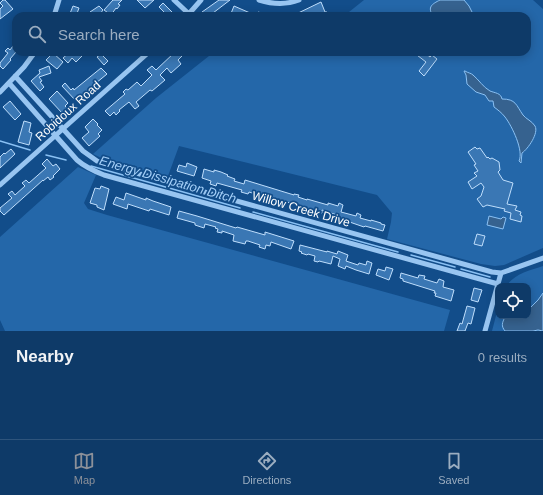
<!DOCTYPE html>
<style>
body{margin:0;font-family:Helvetica,sans-serif;background:#17416e;color:#f1f3f6}
.controls{position:absolute;right:12px;bottom:12px;display:grid;overflow:hidden;border-radius:8px;box-shadow:0 2px 10px #0003}
.controls button{width:36px;height:36px;display:grid;place-items:center;padding:0;border:0;border-bottom:1px solid #2e547c;background:#0e3a68;color:#f1f3f6;font:20px sans-serif}
.list{margin:0;padding:0;list-style:none}
h2{display:flex;justify-content:space-between;align-items:center;height:52px;margin:0;padding:0 16px;font-size:17px}
h2 small{font-size:13px;font-weight:400;color:#9badc0}
.icon{flex:none;width:22px;height:22px;fill:none;stroke:currentColor;stroke-width:2;stroke-linecap:round;stroke-linejoin:round}
.map{position:relative;flex:none;width:543px;height:331px;overflow:hidden}
.search{position:absolute;background:#0e3a68;box-shadow:0 2px 10px #0003;left:12px;right:12px;top:12px;height:44px;display:flex;align-items:center;gap:10px;box-sizing:border-box;padding:0 14px;border-radius:12px;color:#9badc0;font-size:15px}
.sheet{height:108px;background:#0e3a68}
nav{display:flex;justify-content:space-around;align-items:center;box-sizing:border-box;height:56px;border-top:1px solid #2e547c;background:#0e3a68;font-size:11px;color:#9badc0}
nav a{display:grid;justify-items:center;gap:2px}
nav .on{color:#8c9099}
.map>svg:first-child{display:block}
.green{fill:#2467a9}
.water{fill:#36628f;stroke:#8ac1f4}
.lines{fill:none;stroke-linecap:round;stroke-linejoin:round}
.stream{stroke:#8ac1f4;stroke-width:1.5}
.building{fill:#3a77b4;stroke:#bfdefc}
.minor{stroke:#98c5f1;stroke-width:5}
.labels{text-anchor:middle;stroke-width:3.5;stroke-linejoin:round;paint-order:stroke}
.street-label{font-size:12px;fill:#fff;stroke:#124d8a}
.water-label{font-size:13px;font-style:italic;fill:#a4cff8;stroke:#124d8a}
</style>
<div class="map">
<svg width="543" height="331" viewBox="0 0 543 331">
<rect width="100%" height="100%" fill="#124d8a"/>
<path class="green" d="M364,0H533L543,9V248L504,265L495,266L481,264L387,239L391,222L392,213L377,195L179,146L168,176C143,170 116,166 93,154L156,98L214,52H527V16H344Z
M78,167L96,175L84,203L88,209L107,215L450,310L444,331H5L0,320V237Z
M543,266V331H492L498,308V316H528V286H506C516,273 528,271 543,266Z"/>
<path class="water" d="M440,0H464L469,6L474,16H433C427,7 432,4 440,0Z
M464,71H465C468,73 471,73 473,75C479,80 483,87 490,91C495,93 501,93 502,99C516,99 516,105 523,115C526,119 532,121 535,126C539,133 528,149 522,153L521,163L519,161C524,151 512,126 505,117C502,113 498,110 494,107L493,101H489L485,95L476,92L467,84L466,75Z
M489,216L501,219L503,217L506,218L503,229L487,225Z
M543,293V331L538,330L533,331H505C501,326 502,323 505,317L508,316H528V310L538,300Z"/>
<g class="lines">
<path class="stream" d="M0,141L30,150
M46,155L66,160
M91,166L240,208
M253,212L398,252
M411,255L455,267
M461,269L490,277"/>
</g>
<path class="building" d="M3,0H5L13,9L0,19V9L3,6L0,3Z
M113,0H122L118,4L120,5L117,9L116,8L111,15L104,10Z
M137,0H154L145,8Z
M219,0H230L213,13L215,16H205L202,12Z
M321,2L325,12H327L329,16H292Z
M163,3L173,13L169,16H160L164,12L159,7Z
M73,6L79,8L76,16H69Z
M99,6L103,10L100,14L99,12L95,16H94L90,12Z
M234,6L257,16L258,12L269,15V16H230Z
M16,42V52L10,59L11,60L3,69L0,66V63L8,53L5,51L8,48L10,50Z
M70,52H86L76,62L72,58L68,63L63,58Z
M175,52H186L178,60L181,64L171,73L167,68L160,75L165,80L152,91L150,90L136,102L139,106L135,109L129,102L119,110L120,111L116,115L114,112L110,116L105,111L125,94L123,92L126,89L128,90L137,82L141,86L152,75L147,70L152,66L156,70Z
M413,52H424L430,57L432,55L437,59L424,76L419,71L426,62Z
M53,53L63,62L57,69L46,60Z
M101,54L108,61L104,65L97,57Z
M49,66L51,73L39,77L42,81L40,82L44,87L40,91L31,81L40,73L39,70Z
M101,68L107,74L79,97H80L76,101L62,86L65,83L71,90L73,88L74,90Z
M57,91L68,103L65,106L68,109L63,114L49,99Z
M10,101L21,114L15,120L3,107Z
M93,119L98,124L97,125L102,130L98,134L100,136L89,146L82,138L89,132L85,127Z
M24,121L31,123L29,132L32,133L29,145L18,142Z
M475,147L477,149L480,148L487,158L488,157L490,159L492,158L499,162L500,170L498,172L503,180L513,183L507,204L517,206L515,210L521,212L520,215L522,216L521,222L510,219L511,213L504,211L505,209L487,205L483,207L477,199L481,196L484,187L481,183L472,189L468,182L477,176L474,173L478,171L474,165L476,164L468,152Z
M11,149L15,154L0,168V157L4,153L5,154Z
M47,159L53,166L56,164L60,169L53,176L54,177L50,180L48,177L43,181V180L4,215L0,211V208L12,198L8,194L12,191L15,195L25,186L22,183L26,180L29,183L46,168L42,164Z
M187,163L197,167L194,176L177,171L179,165L186,167Z
M204,169L214,172V170L221,172L228,175L227,176L235,179L234,181L244,184L245,180L294,195V194L299,195L298,197L307,200V199L328,205V203L338,206L339,203L343,205L341,212L356,216L357,213L361,215L360,218L371,221V220L381,223V224L385,225L383,231L365,226L364,227L341,219L340,220L335,219L337,215L322,210V213L316,211V212L309,210L310,209L280,200V201L275,199V198L260,194L259,195L249,192L248,194L241,192L242,190L217,183L216,186L210,184L211,181L202,178Z
M101,186L109,189L104,210L97,207V205L90,203L95,188L100,189Z
M126,193L146,200V198L153,201L171,207L169,215L150,209L149,211L128,204L127,209L113,204L116,197L124,200Z
M179,211L197,216L236,228L237,227L265,235V232L294,241L291,249L271,242L270,246L266,245L265,249L259,247L260,245L248,241H246L245,244L233,241L234,235L222,231V233L217,232L218,229L215,228L216,227L205,224L204,228L195,225V223L177,218Z
M477,234L485,236L482,246L474,244Z
M300,245L327,252V251L337,254L338,251L348,255L346,261L358,265L359,263L366,265L367,261L372,263L369,274L356,270L346,266L345,269L338,266L340,259L333,256L331,264L319,261L318,262L314,261L315,256L308,254L307,255L301,253L302,252L299,251Z
M386,267L393,269L389,280L376,275L378,269L385,271Z
M401,273L418,278L419,275L425,276L424,279L437,283L439,279L444,281L443,287L454,290L451,301L435,296L436,293H434L435,291L403,281V279L400,278Z
M474,288L482,290L478,302L471,300Z
M467,306L475,308L471,324L468,323L465,331H457L460,323L462,324Z"/>
<g class="lines">
<path class="minor" d="M174,0L189,14
M259,0C272,4 286,5 299,0
M54,16L59,0
M187,16L201,0
M15,76L83,151L97,161L104,164L492,272L501,273L543,258
M9,83L77,160C85,167 94,171 104,175L498,284
M0,92L24,67L35,52
M0,185L149,52
M485,331L501,273"/>
</g>
<g class="labels">
<g class="street-label">
<text transform="translate(68 111) rotate(-42)" y="4">Robidoux Road</text>
<text transform="translate(301 209) rotate(16)" y="4">Willow Creek Drive</text>
</g>
<g class="water-label">
<text transform="translate(168 179) rotate(16)" y="5">Energy Dissipation Ditch</text>
</g>
</g>
</svg>
<div class="controls">
<button><svg class="icon" aria-label="locate" viewBox="0 0 24 24"><circle cx="12" cy="12" r="6"/><path d="M12 2v4M12 18v4M2 12h4M18 12h4"/></svg></button>
</div>
<div class="search"><svg class="icon" aria-label="search" viewBox="0 0 24 24"><circle cx="10" cy="10" r="6"/><path d="M15 15l6 6"/></svg>Search here</div>
</div>
<section class="sheet">
<h2>Nearby<small>0 results</small></h2>
<ul class="list">
</ul>
</section>
<nav>
<a class="on"><svg class="icon" aria-label="map" viewBox="0 0 24 24"><path d="M3 6l6-2 6 2 6-2v14l-6 2-6-2-6 2zM9 4v14M15 6v14"/></svg>Map</a>
<a><svg class="icon" aria-label="directions" viewBox="0 0 24 24"><path d="M12 3l9 9-9 9-9-9zM9 14v-3h6M13 9l2 2-2 2"/></svg>Directions</a>
<a><svg class="icon" aria-label="saved" viewBox="0 0 24 24"><path d="M7 4h10v16l-5-4-5 4z"/></svg>Saved</a>
</nav>
